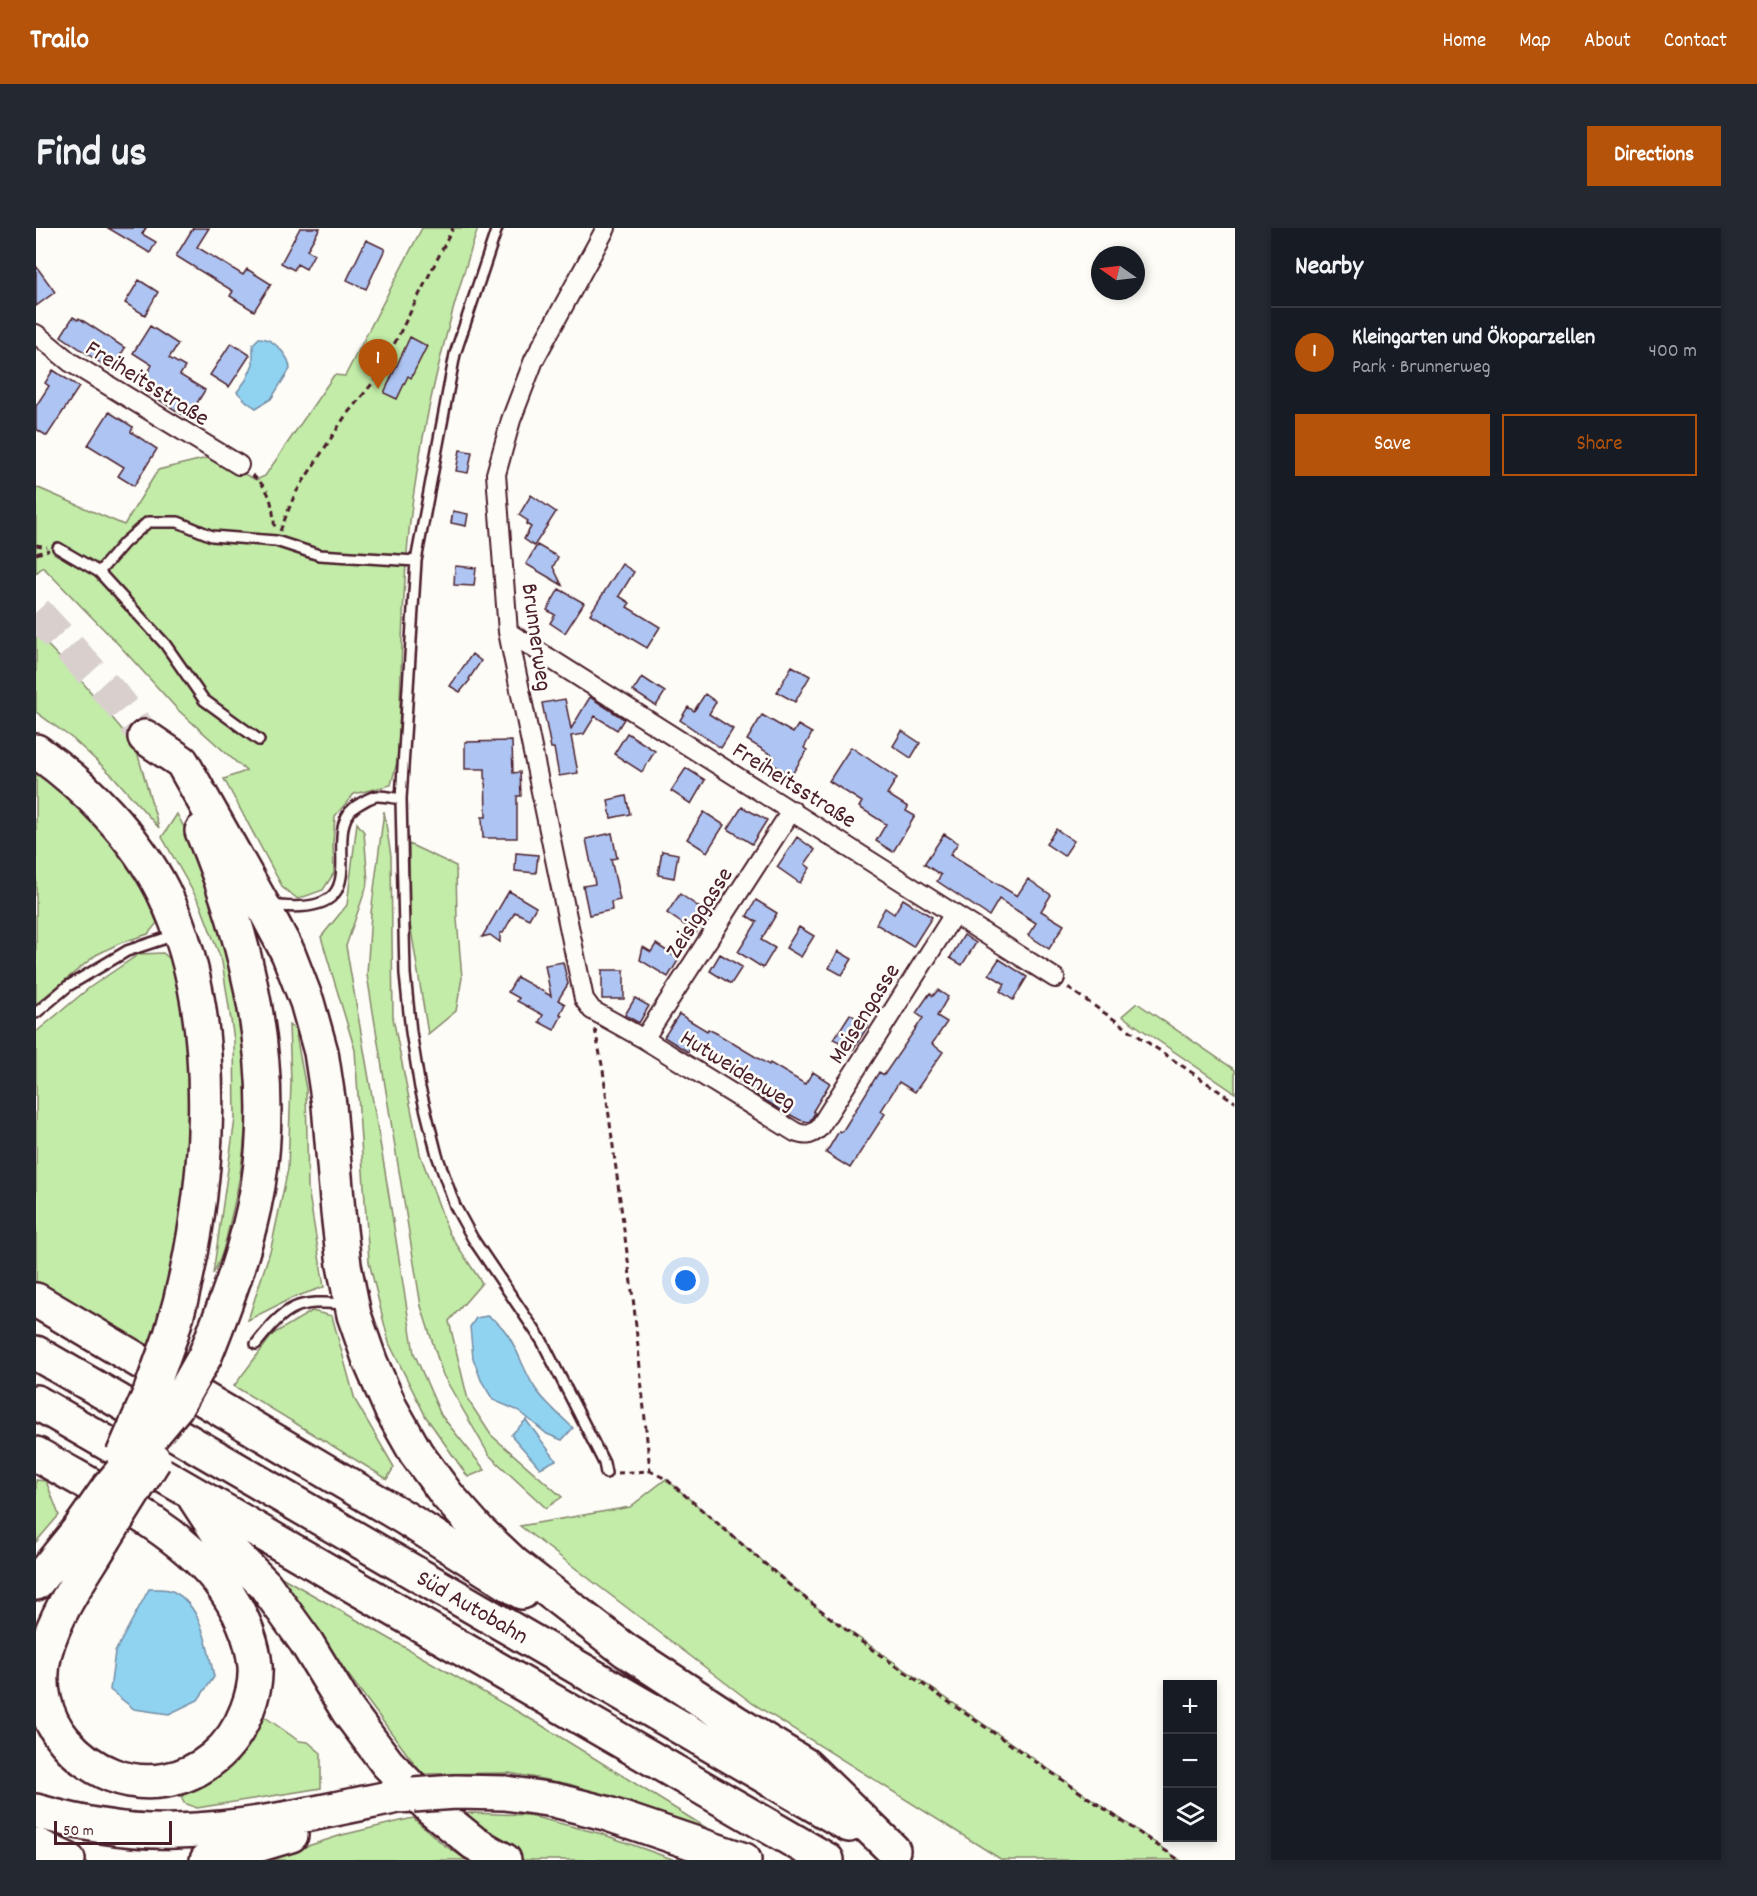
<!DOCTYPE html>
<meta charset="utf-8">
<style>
body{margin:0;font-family:Dekko,sans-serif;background:#242831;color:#f1f3f6}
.controls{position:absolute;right:18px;bottom:18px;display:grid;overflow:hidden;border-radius:0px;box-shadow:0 3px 9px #0003}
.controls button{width:54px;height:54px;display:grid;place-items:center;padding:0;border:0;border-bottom:2px solid #363941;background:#171b24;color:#f1f3f6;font:30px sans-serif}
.compass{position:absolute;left:1055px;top:18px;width:54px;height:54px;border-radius:50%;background:#171b24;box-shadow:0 3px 9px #0003;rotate:284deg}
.scale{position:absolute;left:18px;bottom:15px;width:118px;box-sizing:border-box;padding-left:6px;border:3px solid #4a1f2b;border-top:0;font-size:16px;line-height:21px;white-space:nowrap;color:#4a1f2b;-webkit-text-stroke:4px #fdfcf7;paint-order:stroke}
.you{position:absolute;left:650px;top:1053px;width:21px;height:21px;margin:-15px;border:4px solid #fff;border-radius:50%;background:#1a73e8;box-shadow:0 0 0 9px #1a73e833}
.badge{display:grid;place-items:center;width:39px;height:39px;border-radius:50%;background:#b45309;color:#fff;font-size:20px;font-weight:700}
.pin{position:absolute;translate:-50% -50px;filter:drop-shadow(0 2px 3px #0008)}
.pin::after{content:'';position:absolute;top:32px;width:21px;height:18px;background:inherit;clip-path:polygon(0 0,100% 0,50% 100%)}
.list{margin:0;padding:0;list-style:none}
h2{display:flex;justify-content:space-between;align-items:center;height:78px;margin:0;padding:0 24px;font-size:26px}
h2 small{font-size:20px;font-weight:400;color:#9ea1a6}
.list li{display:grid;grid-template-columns:39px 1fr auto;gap:18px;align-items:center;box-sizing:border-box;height:90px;padding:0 24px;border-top:2px solid #363941}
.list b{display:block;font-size:22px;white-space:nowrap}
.list p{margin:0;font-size:20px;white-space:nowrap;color:#9ea1a6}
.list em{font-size:20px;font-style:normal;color:#9ea1a6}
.actions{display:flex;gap:12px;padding:18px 24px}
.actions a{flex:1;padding:14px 0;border:2px solid #b45309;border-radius:0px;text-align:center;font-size:21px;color:#b45309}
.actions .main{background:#b45309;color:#fff}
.icon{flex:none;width:33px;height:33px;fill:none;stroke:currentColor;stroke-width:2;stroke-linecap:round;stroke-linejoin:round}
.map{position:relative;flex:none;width:1199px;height:1632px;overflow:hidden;border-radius:0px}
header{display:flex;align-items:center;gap:36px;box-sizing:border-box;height:84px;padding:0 30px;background:#b45309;color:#fff}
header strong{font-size:28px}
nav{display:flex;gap:33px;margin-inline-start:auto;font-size:21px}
.intro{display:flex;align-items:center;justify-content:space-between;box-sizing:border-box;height:144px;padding:0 36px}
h1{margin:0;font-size:42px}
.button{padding:15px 27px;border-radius:0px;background:#b45309;color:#fff;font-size:21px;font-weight:700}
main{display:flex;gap:36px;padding:0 36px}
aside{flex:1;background:#171b24;border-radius:0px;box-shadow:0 3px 9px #0003}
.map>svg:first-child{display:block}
.green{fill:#c2eca8;stroke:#86866a;stroke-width:1.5}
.water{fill:#90d3f1;stroke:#748ba2;stroke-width:1.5}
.building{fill:#aec4f2;stroke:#4a1f2b;stroke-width:1.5}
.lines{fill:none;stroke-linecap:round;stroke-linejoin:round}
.highway-tunnel{stroke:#d9d0ce;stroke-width:33;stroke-dasharray:33 16;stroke-linecap:butt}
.lane-casing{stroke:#4a1f2b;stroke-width:14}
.street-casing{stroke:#4a1f2b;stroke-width:22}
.highway-casing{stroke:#4a1f2b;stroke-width:38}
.path{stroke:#4a1f2b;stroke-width:3;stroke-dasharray:6 4.5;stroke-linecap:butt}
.lane{stroke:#fdfcf7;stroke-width:9}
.street{stroke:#fdfcf7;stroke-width:18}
.highway{stroke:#fdfcf7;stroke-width:33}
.highway-bridge-casing{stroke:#4a1f2b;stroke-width:38;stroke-linecap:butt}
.highway-bridge{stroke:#fdfcf7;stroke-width:33}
.labels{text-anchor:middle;stroke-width:5;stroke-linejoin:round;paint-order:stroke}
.street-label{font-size:24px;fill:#4a1f2b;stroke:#fdfcf7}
</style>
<header>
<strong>Trailo</strong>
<nav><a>Home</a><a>Map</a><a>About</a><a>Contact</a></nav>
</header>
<div class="intro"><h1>Find us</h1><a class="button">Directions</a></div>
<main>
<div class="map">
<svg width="1199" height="1632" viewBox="0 0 1199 1632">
<rect width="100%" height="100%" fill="#fdfcf7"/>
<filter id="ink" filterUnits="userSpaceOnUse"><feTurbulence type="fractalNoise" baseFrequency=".0167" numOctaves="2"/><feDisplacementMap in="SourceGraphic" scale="12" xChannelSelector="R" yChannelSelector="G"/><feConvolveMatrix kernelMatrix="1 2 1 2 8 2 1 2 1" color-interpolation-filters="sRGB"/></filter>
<g filter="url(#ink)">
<path class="green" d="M386,0H442C413,88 390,178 377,270C365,355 366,444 362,530L355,557L318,566L299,588L297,615L298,645L287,662L262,671L247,660L188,551L210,543L142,482L83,417L7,339L0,345V259L88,297L122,242L175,229L220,252L229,248L298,147L309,148Z
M0,405L43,450L99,517L123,600L77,548L37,511L0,484Z
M0,539L56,589L99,644L121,695L112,706L84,715L60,727L0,776Z
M348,583L355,628L357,790L384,926L413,1005L446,1055L413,1093L432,1172L455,1207L526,1269L510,1280L453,1227L407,1147L385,1078L331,747L335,685Z
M141,586C151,605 162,624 169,644C207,749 224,867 198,977C192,1001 189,1025 177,1046L199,891L198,812L186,734L164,676L126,609Z
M321,595L328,604L332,654L310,718L349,943L378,1125L405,1187L449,1242L432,1249L390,1189L353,1115L333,1034L319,822L285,709L311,677Z
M373,616L420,638L421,691L426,750L420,783L392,806L374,695Z
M127,725L139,735L151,789L158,879L137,1049L115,1120L0,1054V804L53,760L103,726Z
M1101,775L1199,842V865L1086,788Z
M253,797L259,801L270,861L272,960L288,1059L256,1070L212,1092L235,1020L252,941L255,854Z
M276,1083L296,1088L319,1172L358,1239L351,1251L198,1158L237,1106Z
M630,1251L790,1387L1144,1632H966L716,1475L484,1298L594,1279Z
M0,1252L10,1253L23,1287L0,1314Z
M235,1343L505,1497L677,1604L533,1556L473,1545L386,1546Z
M229,1489L263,1513L272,1514L285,1525V1560L161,1580L148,1575L145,1569L190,1542Z
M435,1585L491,1587L566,1606L639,1632H487L466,1621L420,1586Z
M377,1590L408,1617L431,1632H228L306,1607Z"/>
<path class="water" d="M223,110C237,109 254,129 254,141L235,171L220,180L211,174L201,164L210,152L217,136V116Z
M451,1088C477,1099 484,1138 499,1160C509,1175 525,1188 537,1200L526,1212L511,1206L483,1183L457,1172L445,1152L437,1130L434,1099L440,1090Z
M490,1192L520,1232L504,1240L475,1207Z
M113,1361C120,1361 130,1360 136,1363C166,1376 172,1421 178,1449L162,1472L133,1486L98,1481L74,1462L79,1424Z"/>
<path class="building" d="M72,0H110L106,6L120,14L114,25Z
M157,0H173L161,19L207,47L211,41L235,56L218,83L194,68L197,63L140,28Z
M264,0H284L271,22L278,26L270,41L261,36L258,42L245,35Z
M330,12L349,21L330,61L311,52Z
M0,38L19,64L0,78Z
M103,52L122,64L109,87L89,75Z
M37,89L42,92L43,90L89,120L75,142L25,108Z
M114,98L142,116L133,130L149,139L144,147L169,162L152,190L104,160L116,137L97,125Z
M374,109L391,118L375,150L372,148L361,171L348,165Z
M195,115L214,127L193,159L174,147Z
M17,142L43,159L11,208L0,201V178L13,158L9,155Z
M73,184L97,199L95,204L121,221L98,258L82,248L88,239L52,217Z
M424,222L436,224L432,245L420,243Z
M495,267L520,284L498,318L488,311L495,299L490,296L492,293L483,287Z
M417,283L432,286L430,298L415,295Z
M501,317L522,329L517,339L526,357L490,336Z
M586,336L598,344L583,368L594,375L591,379L624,399L611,420L554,386Z
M419,338L440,340L438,358L418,357Z
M523,361L548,375L529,405L514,395L519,387L511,382Z
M436,426L445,433L433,451L434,452L424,464L414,458Z
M756,438L774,448L759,474L741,464Z
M606,449L629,464L620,478L597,463Z
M669,466L680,474L673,486L697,501L685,520L644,492L652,479L658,483Z
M554,469L588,491L581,502L559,488L548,506L535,508L542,545L523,548L518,520H515L506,475L529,471L535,501Z
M726,487L757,505L762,497L776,505L768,520L771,522L755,548L735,535L739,529L711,512Z
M866,503L884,515L875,530L857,518Z
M591,505L619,523L606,544L578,526Z
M476,513L477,545L484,544L485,568H481V610H447L446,589H450L449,541H429V514Z
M815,519L861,550L851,566L872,579L870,583L879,588L857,624L840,613L850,596L823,579L826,574L793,553Z
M650,540L669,552L655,576L635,563Z
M590,568L594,586L575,590L572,572Z
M706,579L731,592L716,616L692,601Z
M668,584L688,597L671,624L651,611Z
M1020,601L1038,613L1028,628L1010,616Z
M576,605L581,630L575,631L584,672L575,674L576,682L553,687L547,658L559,656L550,611Z
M908,606L922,615L914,627L981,668L992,651L1015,667L1005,683L1028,697L1013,721L992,707L1000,695L963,671L953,688L901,653L905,647L888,636Z
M761,609L779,622L769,636L774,640L764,655L741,639Z
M626,623L642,626L638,650L622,647Z
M480,625L502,627L500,645L479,643Z
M473,663L500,679L493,691L479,684L467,705H464V714L454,707L446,709Z
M644,666L673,686L660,705L631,685Z
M867,671L896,689L877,719L840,696L849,680L858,686Z
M720,672L741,685L725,712L739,720L727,740L702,724L721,694L711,688Z
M763,699L778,708L765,729L750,720Z
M928,707L940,715L926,737L914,730Z
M620,716L643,731L632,749L604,732L607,719L615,724Z
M802,723L816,731L806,747L793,740Z
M684,726L706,739L695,756L674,743Z
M963,731L991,749L977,772L964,763L969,756L953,746Z
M527,734L532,756L522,772L529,776L524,786L526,787L518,802L503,794L507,787L481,773L483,770L472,764L481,749L515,768L509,737Z
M566,742H588V771H566Z
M902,762L912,769L901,788L911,794L896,816L907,824L879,864L863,854L845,883L849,886L814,940L790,925L803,903L806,904L843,844L848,847L887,790L880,785L894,765L897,768Z
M599,770L613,778L603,795L589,787Z
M643,786L671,803L672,801L680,805L733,837L734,835L769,856L777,844L794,855L777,883L779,885L774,893L772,894L764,892L743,881L721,867L722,865L693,847L695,844L655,819L652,824L628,809Z
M814,786L832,798L817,822L798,811Z"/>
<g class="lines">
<path class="highway-tunnel" d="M0,384L82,473L109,509"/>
<g class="lane-casing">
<path id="lane" d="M461,0L419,126L380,333L365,571L369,746L375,804L384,860L401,927L419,978L437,1011L506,1113L568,1235L570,1245
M22,320L63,344
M223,512L168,472L129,416L63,344L88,315L112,294H142L176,308L240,313L283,327L380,333
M234,677C355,693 274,600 325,575C330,572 336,568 342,568C349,568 358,570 365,571
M0,785L32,758L91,723L139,707
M220,1116C251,1077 260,1072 310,1076"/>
</g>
<g class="street-casing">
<path id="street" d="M570,0L498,132L475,192L460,246L472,404L548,771L556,782L608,811L759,904C769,908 775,908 783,900L918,686
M0,106L34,134L203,237
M472,404L1019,750
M608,811L756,582"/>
</g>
<g class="highway-casing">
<path id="highway" d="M109,509L146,534L226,676L252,725L271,774L285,824L293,877L302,984L308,1037L318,1087L334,1133L355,1181L380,1225L411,1267L442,1302L478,1336L589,1422L699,1494L769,1537L857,1622
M0,523C49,557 100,609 127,663C190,790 175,975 135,1107
M166,603C212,713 241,839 222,958C212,1017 191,1073 169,1128
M0,1072L369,1290L486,1364
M0,1125L813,1597
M0,1174L791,1632
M0,1226C59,1261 139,1298 182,1352C201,1377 216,1406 219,1438C220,1452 216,1469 211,1482C181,1562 84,1579 29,1513C8,1489 1,1456 9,1424C20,1384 46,1348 68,1312
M159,1270L191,1319L229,1357L270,1414L312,1483L351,1535L395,1580L438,1615L468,1632
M0,1355L45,1299
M469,1565L518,1572L569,1585L708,1632
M0,1583C45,1596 93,1605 140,1603C214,1601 289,1583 362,1568L377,1567
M0,1617L32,1632
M171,1632L255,1607"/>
</g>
<path class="path" d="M216,247C237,263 236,278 239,302
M244,303L259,266L310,187L341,150L417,0
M0,317L11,319
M0,326L13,322
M1032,760L1199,874
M559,801L567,842L598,1078L614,1243
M581,1245L614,1243L630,1251L764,1366L831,1418L1143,1632"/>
<use href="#lane" class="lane"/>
<use href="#street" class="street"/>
<use href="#highway" class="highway"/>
<g class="highway-bridge-casing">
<path id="highway-bridge" d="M87,1227L114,1165L135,1107
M45,1299L73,1259L140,1179L169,1128
M68,1312L118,1232
M377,1567L420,1564L469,1565"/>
</g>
<use href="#highway-bridge" class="highway-bridge"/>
</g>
</g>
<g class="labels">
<g class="street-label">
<text transform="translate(112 154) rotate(32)" y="8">Freiheitsstraße</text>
<text transform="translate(502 409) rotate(82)" y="8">Brunnerweg</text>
<text transform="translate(759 556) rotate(32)" y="8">Freiheitsstraße</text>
<text transform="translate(662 684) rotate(-57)" y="8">Zeisiggasse</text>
<text transform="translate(827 785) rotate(-58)" y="8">Meisengasse</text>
<text transform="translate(703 841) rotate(32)" y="8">Hutweidenweg</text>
<text transform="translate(437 1378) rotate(30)" y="8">Süd Autobahn</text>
</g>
</g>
</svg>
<div class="controls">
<button>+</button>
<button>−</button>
<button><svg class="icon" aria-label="layers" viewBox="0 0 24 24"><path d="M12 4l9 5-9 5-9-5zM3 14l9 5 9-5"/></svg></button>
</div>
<svg class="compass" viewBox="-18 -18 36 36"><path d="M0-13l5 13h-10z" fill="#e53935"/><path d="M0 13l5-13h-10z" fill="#9ea1a6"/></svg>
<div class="scale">50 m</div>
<div class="you"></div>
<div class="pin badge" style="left:342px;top:161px">1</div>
</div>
<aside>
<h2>Nearby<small></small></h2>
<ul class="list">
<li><span class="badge">1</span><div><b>Kleingarten und Ökoparzellen</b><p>Park · Brunnerweg</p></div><em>400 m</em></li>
</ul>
<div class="actions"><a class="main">Save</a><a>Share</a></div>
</aside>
</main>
